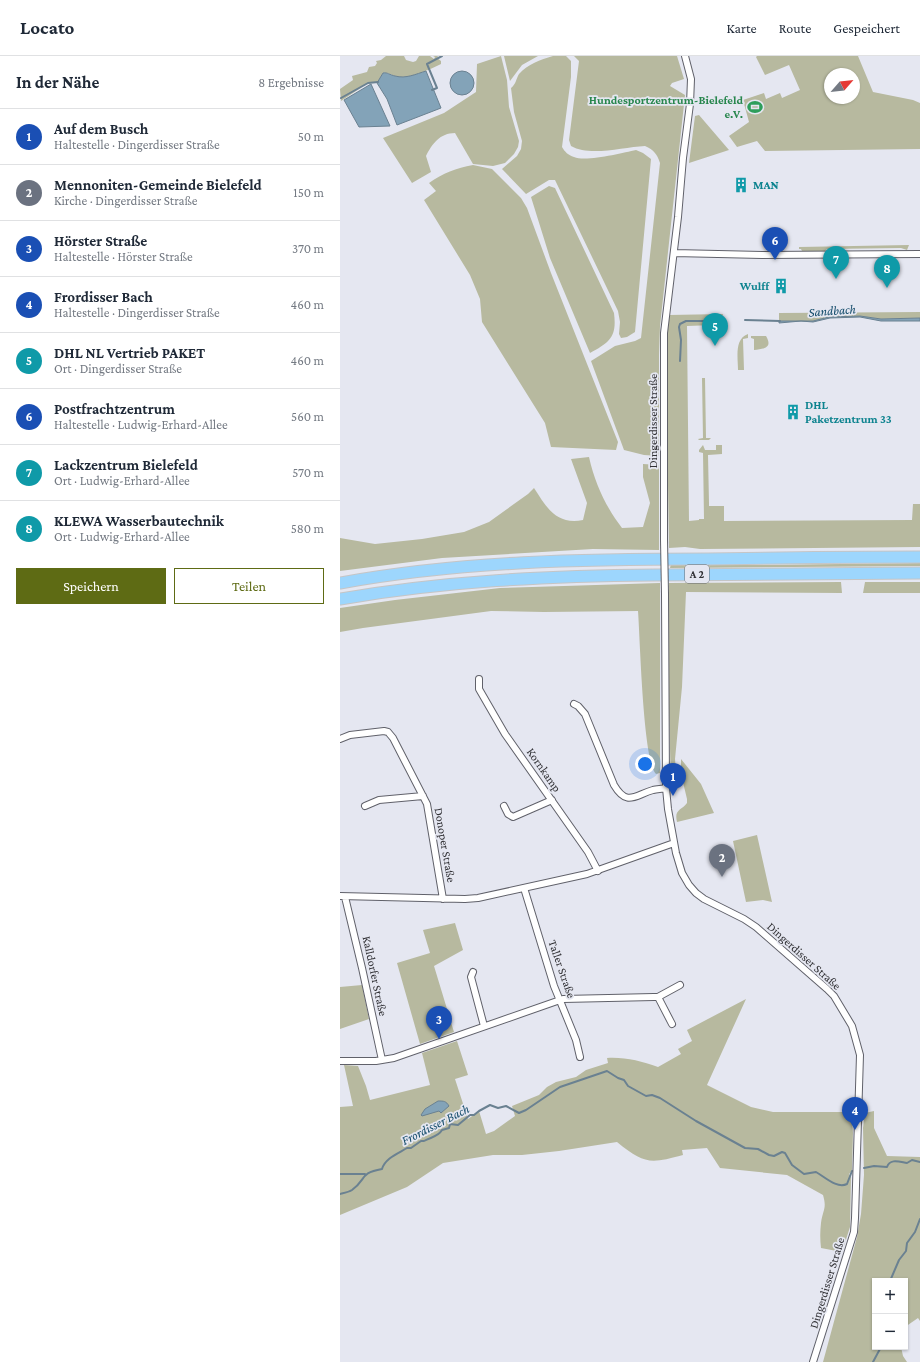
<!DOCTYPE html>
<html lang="de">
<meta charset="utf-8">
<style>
body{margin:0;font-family:"Crimson Pro",serif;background:#f6f6f7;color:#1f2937}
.controls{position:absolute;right:12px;bottom:12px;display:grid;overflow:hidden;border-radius:0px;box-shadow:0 1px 3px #0004}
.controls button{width:36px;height:36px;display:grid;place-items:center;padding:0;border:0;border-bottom:1px solid #e0e1e3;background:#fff;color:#1f2937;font:20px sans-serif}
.compass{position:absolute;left:484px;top:12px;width:36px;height:36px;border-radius:50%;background:#fff;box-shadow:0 1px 3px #0004;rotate:62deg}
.you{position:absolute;left:305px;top:708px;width:14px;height:14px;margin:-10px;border:3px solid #fff;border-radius:50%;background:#1a73e8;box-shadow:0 0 0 6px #1a73e833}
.badge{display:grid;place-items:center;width:26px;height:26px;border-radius:50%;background:#5e6b14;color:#fff;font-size:13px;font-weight:700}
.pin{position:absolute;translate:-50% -33px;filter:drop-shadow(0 1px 2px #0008)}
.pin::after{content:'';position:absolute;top:21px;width:14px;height:12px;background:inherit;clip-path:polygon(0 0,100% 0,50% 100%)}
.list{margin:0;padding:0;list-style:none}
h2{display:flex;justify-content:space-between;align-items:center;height:52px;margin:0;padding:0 16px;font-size:17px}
h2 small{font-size:13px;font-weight:400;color:#747a83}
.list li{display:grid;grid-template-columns:26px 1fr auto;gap:12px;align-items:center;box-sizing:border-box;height:56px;padding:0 16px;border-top:1px solid #e0e1e3}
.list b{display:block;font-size:15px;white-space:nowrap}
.list p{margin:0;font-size:13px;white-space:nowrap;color:#747a83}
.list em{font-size:13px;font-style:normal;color:#747a83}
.actions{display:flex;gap:8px;padding:12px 16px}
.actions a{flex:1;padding:9px 0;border:1px solid #5e6b14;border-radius:0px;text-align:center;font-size:14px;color:#5e6b14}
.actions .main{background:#5e6b14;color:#fff}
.map{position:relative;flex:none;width:580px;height:1306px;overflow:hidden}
header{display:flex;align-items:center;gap:24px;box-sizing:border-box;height:56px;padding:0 20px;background:#fff;border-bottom:1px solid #e0e1e3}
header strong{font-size:19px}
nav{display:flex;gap:22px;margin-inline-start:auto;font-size:14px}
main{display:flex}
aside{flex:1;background:#fff}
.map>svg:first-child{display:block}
.green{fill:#b7b99f;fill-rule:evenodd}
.water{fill:#83a3b8;stroke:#6a8191}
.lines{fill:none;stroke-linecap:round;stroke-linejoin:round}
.stream{stroke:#6a8191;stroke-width:2}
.street-casing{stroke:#60616a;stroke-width:8}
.highway-casing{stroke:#c5c5c6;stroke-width:13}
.street{stroke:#fff;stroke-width:6}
.highway{stroke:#9dd6fd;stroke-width:11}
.street-bridge-casing{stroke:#60616a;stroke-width:8;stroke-linecap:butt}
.street-bridge{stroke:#fff;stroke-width:6}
.labels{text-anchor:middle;stroke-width:3.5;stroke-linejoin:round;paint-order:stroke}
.shield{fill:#e5e7f1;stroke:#67686d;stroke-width:1}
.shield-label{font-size:11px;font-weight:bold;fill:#313135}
.leisure-label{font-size:12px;font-weight:bold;fill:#27864d;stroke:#e5e7f1;text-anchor:end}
.culture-label{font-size:12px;font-weight:bold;fill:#0d838f;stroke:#e5e7f1;text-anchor:start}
.street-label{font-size:12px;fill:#313135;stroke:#e5e7f1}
.water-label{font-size:13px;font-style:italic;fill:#134b6a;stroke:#e5e7f1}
</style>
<header>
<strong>Locato</strong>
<nav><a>Karte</a><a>Route</a><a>Gespeichert</a></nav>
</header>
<main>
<aside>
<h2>In der Nähe<small>8 Ergebnisse</small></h2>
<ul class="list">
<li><span class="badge" style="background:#1a4fb4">1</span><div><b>Auf dem Busch</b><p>Haltestelle · Dingerdisser Straße</p></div><em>50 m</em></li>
<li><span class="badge" style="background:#6b7280">2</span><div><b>Mennoniten-Gemeinde Bielefeld</b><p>Kirche · Dingerdisser Straße</p></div><em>150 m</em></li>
<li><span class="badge" style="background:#1a4fb4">3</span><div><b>Hörster Straße</b><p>Haltestelle · Hörster Straße</p></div><em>370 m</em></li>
<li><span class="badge" style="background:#1a4fb4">4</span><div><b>Frordisser Bach</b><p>Haltestelle · Dingerdisser Straße</p></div><em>460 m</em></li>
<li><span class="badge" style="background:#0f9aa8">5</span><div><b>DHL NL Vertrieb PAKET</b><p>Ort · Dingerdisser Straße</p></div><em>460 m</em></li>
<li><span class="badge" style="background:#1a4fb4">6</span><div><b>Postfrachtzentrum</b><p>Haltestelle · Ludwig-Erhard-Allee</p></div><em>560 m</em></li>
<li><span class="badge" style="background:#0f9aa8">7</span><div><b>Lackzentrum Bielefeld</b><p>Ort · Ludwig-Erhard-Allee</p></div><em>570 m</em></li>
<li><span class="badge" style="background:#0f9aa8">8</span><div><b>KLEWA Wasserbautechnik</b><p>Ort · Ludwig-Erhard-Allee</p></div><em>580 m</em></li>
</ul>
<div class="actions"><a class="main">Speichern</a><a>Teilen</a></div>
</aside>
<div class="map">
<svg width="580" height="1306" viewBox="0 0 580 1306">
<rect width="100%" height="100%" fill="#e5e7f1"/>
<path class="green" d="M46,0H64L66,4L73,6L76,5L79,0H90L94,3L95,1L93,0H98L97,2L101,5V8C88,14 73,22 58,21C53,20 48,16 43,17L37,27H28L1,45L0,33L13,24L12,20L27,16L29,11L35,10L37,7L36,5L41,4Z
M161,0L167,24L169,51L179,85L178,91L174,98L165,107L153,110L133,108L115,77C100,77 92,88 86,100L91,116L72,127L43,82L104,57L136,36L137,8Z
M164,0H198L182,9L170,25Z
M213,0H226L231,5V21L222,91C225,96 228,99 234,101C246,106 282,97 296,94L303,97L311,103L295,276L287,281L281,282L279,278L280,266L278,255L215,124H209L186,138L162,113L177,100L181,93L182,85L174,56L171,32C176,28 176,23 179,18C188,8 200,4 213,0Z
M234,0H337L344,23L332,27L330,30L345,39L320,270L319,299V400L304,399L284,394L251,305L275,290L295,285L301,282L320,107C317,98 314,94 305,90C283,91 250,101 231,90L229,84L239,5Z
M417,0H518L533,36L573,44L580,47V93L425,95L417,85L397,91L389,80L409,66L403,44L424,37L426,43L440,37L442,42L460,34L449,9L425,19L416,1ZM490,18H514V42H490Z
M359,59L389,94L349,107L355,60Z
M133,109L152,113L181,142L187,152L211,217L278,386L276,394L211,391L205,367L142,266L140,243L130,219L84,144L96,135L89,127C103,117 116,112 133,109Z
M209,130L215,132L274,257C277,281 270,286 250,297L210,202L191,141Z
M569,189L567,194L561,192L487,193L485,195H462L461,193H459V191Z
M580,256V262L541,263L520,260L489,261L473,265H439V257Z
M383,258L380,265L374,269L347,270L349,465L359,464V463H364L363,397L359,396V394L363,389L365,394H376V389H382V398L368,399L369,447V450H384V465L572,464L573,448H580V491L360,493L345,491L329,492L326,303L329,259Z
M408,278V282L403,283L404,314H398C398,302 394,283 408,278Z
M411,280H426C433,292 424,293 414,294V283L411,282Z
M362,322H365L366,382H371L369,384H359L358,383L363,382Z
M249,401C255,428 266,451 282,472L303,471L310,447L303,421V408L319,409V494L253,493L102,502L0,515V482L35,488L82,483L124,476L149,466L188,438L194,432C207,452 216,469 243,464L247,447L231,403Z
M580,507V510L330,512L331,508L416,509Z
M501,526L502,537L346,536L342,631L335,703L337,727L335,730H331L329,655V527Z
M525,526H580V537H523Z
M320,527V717L316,718C303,706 300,579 298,555L204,556L151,555L23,572L0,576V552L55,544L160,532Z
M341,703L361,728L374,757L337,766C334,753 341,755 347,747V743L341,718Z
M417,779L432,846L423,844L406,846L393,785Z
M115,867L123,894L94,910L114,976L80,988L57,907L90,897L83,874Z
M22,929L29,963L0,973V931Z
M406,943L367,1029L411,1051L433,1056H512V1065L513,1077L512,1115L509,1118L511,1121L510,1171L502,1196L481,1192C480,1184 480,1175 481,1167C483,1153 487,1153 483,1139L447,1119L380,1112L367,1092L342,1094L343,1099C310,1108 304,1108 277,1086L219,1095L182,1099H153L103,1107L67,1131L0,1159V1051L13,1050L4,1009L18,1010L26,1030L30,1044L90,1029L82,997L117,985L128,1019L115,1023L128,1063L139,1055L146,1078L154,1075L175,1060L172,1050L199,1039L207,1031L216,1026L236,1021L246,1014L268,1007L267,1002C285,1001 301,1005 318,1011L341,998L338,993L352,985L347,974Z
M534,1055V1072L547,1100L580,1101V1265L578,1262L565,1271V1225H535V1291H561L563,1300L567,1306H483L517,1181L521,1158L524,1119L523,1072L525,1057Z"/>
<path class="water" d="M110 27a12 12 0 1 1 24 0a12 12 0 1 1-24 0Z
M86,15L101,52L57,69L47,43L37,27L43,17C47,16 50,19 55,20C66,23 76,18 86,15Z
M31,28L50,70L19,71L4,44Z
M520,260L541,263L580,262V265H541L520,261L490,262L473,266L461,265L439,267V265H473L489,261Z
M98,1045C104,1045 106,1045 109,1050L101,1057L99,1055L82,1060L81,1059L85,1053Z"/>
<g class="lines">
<path class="stream" d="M92,34L97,32L87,8L102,0
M1,42L28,27L38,26
M405,264L440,265
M340,305L341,284L339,271L340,268L346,265H377L380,264
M524,1112L534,1110L547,1111C550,1102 560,1106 567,1107L572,1104L580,1106
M0,1118H25
M0,1138C4,1137 9,1136 12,1134C27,1123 19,1117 42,1113C45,1102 59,1097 67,1092H71L81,1085H84C91,1081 98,1081 102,1074L109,1072L110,1068L118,1069L130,1059H134L139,1055L150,1049L158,1052L166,1050L179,1057L186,1054L220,1031L267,1015L278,1022L284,1024L288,1030L306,1040L312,1039L320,1042L356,1065L405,1092L418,1093L429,1099L434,1100L442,1096L445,1097L452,1109L464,1118L476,1116C485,1121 497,1133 507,1128L512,1115
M550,1225L559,1204L566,1195L567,1187L575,1176L580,1163
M533,1306L541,1291"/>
<g class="street-casing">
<path id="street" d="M334,197L422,199L580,198
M324,484V277L338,161L343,102L350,48L351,23L345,0
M325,538L326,732L328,753L336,797L342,817L349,829L356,837L364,843L404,863L416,871L487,933L494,940L512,970L520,999L515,1162L514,1176L473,1306
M139,623V633L165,678L248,796L258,815
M234,648L238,650L245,658L274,729C287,751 295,739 313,734C317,733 322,733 326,732
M0,683L10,679L44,675L48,676L53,682L87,748L103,843
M25,750L39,744L83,740
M164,750L168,758L173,761L212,744
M184,832L214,930L236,984L240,1001
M0,840L125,843L138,842L247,818L334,787
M5,841L22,912L42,1004
M133,916L131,921L144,970
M318,941L332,968
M0,1005H36L54,1002L223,943L314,941H318L340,929"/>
</g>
<g class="highway-casing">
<path id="highway" d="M0,527C121,505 245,503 368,503C439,502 509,501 580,501
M0,543C104,525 208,520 314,519C402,519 491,517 580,517"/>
</g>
<use href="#street" class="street"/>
<use href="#highway" class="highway"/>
<g class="street-bridge-casing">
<path id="street-bridge" d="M324,484L325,538"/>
</g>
<use href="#street-bridge" class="street-bridge"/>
</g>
<defs>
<g id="stadium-bare" transform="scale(1.2)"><path d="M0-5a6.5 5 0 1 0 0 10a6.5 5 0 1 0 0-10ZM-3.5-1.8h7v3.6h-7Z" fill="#2e9e5b" stroke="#e5e7f1" stroke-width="2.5" paint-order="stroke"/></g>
<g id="building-bare" transform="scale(1.2)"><path d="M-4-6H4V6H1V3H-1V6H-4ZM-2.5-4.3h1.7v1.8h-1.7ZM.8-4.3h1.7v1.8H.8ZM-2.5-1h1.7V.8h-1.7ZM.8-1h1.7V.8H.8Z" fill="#0f9aa8" stroke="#e5e7f1" stroke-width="2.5" paint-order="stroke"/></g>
</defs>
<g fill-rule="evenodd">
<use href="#stadium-bare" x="415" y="51"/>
<use href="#building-bare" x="401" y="129"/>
<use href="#building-bare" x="441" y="230"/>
<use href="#building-bare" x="453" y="356"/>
</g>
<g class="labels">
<rect class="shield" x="345" y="509" width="24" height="18" rx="3"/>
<g class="shield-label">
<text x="357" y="522">A 2</text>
</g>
<g class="leisure-label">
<text x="403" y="48">Hundesportzentrum-Bielefeld<tspan x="403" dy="14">e.V.</tspan></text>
</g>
<g class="culture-label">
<text x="413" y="133">MAN</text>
<text x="429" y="234" text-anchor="end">Wulff</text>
<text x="465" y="353">DHL<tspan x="465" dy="14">Paketzentrum 33</tspan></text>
</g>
<g class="street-label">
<text transform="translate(313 365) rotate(-90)" y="4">Dingerdisser Straße</text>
<text transform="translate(204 714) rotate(55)" y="4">Kornkamp</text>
<text transform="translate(105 789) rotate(80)" y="4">Donoper Straße</text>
<text transform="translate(464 900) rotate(42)" y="4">Dingerdisser Straße</text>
<text transform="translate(222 913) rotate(71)" y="4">Taller Straße</text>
<text transform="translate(35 920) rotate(78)" y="4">Kalldorfer Straße</text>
<text transform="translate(487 1227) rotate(-73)" y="4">Dingerdisser Straße</text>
</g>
<g class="water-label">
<text transform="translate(492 254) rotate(-4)" y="5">Sandbach</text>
<text transform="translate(95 1068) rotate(-27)" y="5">Frordisser Bach</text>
</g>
</g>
</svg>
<div class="controls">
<button>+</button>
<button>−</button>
</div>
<svg class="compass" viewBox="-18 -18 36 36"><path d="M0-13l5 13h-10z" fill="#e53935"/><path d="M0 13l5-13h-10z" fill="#747a83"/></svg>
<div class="you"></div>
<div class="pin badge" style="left:333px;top:740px;background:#1a4fb4">1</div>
<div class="pin badge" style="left:382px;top:821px;background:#6b7280">2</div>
<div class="pin badge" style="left:99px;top:983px;background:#1a4fb4">3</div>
<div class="pin badge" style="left:515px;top:1074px;background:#1a4fb4">4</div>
<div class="pin badge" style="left:375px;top:290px;background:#0f9aa8">5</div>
<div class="pin badge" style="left:435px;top:204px;background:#1a4fb4">6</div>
<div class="pin badge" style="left:496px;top:223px;background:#0f9aa8">7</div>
<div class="pin badge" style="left:547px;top:232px;background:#0f9aa8">8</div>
</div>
</main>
